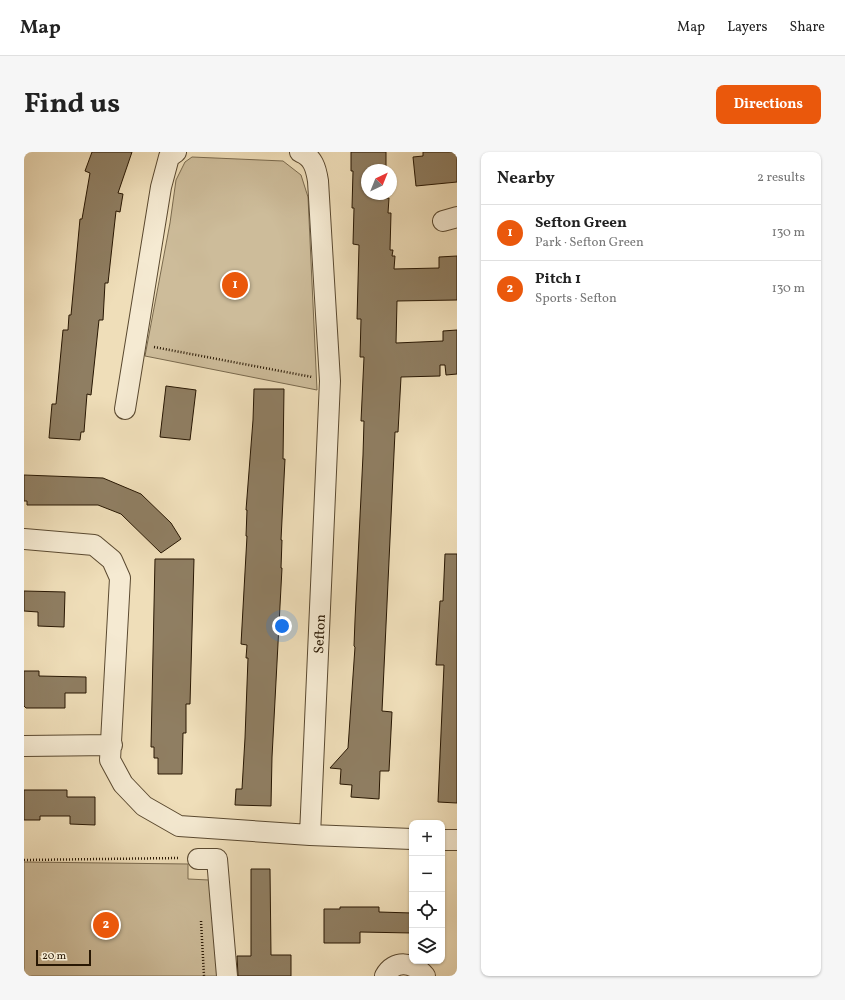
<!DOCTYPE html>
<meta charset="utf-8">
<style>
body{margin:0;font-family:Vollkorn,serif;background:#f6f6f6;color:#222}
.controls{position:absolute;right:12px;bottom:12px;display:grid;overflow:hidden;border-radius:8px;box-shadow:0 1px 3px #0004}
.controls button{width:36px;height:36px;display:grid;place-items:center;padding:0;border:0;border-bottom:1px solid #e0e0e0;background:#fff;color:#222;font:20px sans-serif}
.compass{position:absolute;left:337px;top:12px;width:36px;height:36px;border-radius:50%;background:#fff;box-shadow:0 1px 3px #0004;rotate:43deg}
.scale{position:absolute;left:12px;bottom:10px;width:55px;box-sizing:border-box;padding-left:4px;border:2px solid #281703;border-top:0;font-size:11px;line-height:14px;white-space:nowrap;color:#281703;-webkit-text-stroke:3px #f5ead2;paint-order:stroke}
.you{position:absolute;left:258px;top:474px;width:14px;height:14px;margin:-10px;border:3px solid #fff;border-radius:50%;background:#1a73e8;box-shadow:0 0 0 6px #1a73e833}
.badge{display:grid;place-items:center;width:26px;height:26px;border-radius:50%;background:#ea580c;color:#fff;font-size:13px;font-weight:700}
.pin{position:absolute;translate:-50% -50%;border:2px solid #fff;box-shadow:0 1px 4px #0006}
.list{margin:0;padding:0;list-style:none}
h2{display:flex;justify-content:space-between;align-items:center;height:52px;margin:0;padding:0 16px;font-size:17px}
h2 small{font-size:13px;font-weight:400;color:#767676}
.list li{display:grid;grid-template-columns:26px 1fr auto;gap:12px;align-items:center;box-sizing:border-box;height:56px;padding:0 16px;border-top:1px solid #e0e0e0}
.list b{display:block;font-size:15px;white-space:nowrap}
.list p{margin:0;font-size:13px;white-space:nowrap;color:#767676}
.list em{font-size:13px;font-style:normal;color:#767676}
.icon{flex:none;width:22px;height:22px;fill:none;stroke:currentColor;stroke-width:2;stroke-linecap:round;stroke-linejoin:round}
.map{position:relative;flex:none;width:433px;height:824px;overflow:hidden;border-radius:8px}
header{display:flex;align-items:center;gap:24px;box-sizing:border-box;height:56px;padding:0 20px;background:#fff;border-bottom:1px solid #e0e0e0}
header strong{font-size:19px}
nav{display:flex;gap:22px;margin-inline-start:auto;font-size:14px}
.intro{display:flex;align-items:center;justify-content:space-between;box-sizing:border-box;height:96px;padding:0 24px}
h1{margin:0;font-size:28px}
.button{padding:10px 18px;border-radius:8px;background:#ea580c;color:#fff;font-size:14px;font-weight:700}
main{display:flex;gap:24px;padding:0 24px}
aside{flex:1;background:#fff;border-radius:8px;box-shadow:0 1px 3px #0004}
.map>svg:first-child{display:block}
.green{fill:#cdbc9a;stroke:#7a6a4e}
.building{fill:#8f7e62;stroke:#281703}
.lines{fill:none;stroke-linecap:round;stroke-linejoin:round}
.street-casing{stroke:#5a4930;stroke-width:22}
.path{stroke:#281703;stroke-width:2.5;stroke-dasharray:1 2;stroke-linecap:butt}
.street{stroke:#f5ead2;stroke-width:20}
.labels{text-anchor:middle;stroke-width:4;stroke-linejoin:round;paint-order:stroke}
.street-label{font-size:14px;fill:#281703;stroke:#f5ead2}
</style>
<header>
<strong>Map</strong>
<nav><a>Map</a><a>Layers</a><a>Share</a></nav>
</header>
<div class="intro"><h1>Find us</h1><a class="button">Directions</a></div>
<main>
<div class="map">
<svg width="433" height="824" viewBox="0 0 433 824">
<rect width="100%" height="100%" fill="#efdeb9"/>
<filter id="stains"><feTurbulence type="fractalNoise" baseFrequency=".005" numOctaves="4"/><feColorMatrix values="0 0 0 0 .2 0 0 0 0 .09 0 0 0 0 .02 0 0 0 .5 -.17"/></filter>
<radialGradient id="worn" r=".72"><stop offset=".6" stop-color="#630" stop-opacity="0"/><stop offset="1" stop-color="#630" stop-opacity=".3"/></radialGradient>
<path class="green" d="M168,5L259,9L277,23L284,45L293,238L121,204L146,71L152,28L161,10Z
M0,710L164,712V727L185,728L198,824H0Z"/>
<path class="building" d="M68,0H108L94,41L99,42L96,60L92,59L84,131H81L79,168H75L67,243L63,242L60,280H57L56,288L25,286L28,252H32L39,178H44L45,163H47L56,67H58L66,21L61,19Z
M327,0H362V18H343V42H355V46H365L364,61H367L366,98H369L368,104H371L370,117L415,116V105L433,104V148L373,149L372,191L419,189V179L433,178V222L422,223L421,213H416V224L377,225L374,280H371L358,559L368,560L365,619H356L355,647L327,645L328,633L316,632L317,617L306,616L324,596L331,495L330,494L331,468L339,303L340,269H337L340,205H336L337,167H333L335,93L329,92L330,56H328L329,19H327Z
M399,0H433V30L392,34L389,5L399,4Z
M142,234L172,238L166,288L136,285Z
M230,237H260L259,307H261L257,388H258L257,416H258L248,605L247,654L211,653L212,637H218L221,586L224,506H222L223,493L217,492L223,384H222L223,358H222L229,268Z
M0,323L79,326L117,342L147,371L157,387L137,401L97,362L74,353H3V349H0Z
M421,402H433V651L414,650L420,513H412L416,449H419Z
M131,407H170L166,552H162V581H159L158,622H134V606H130V595H127Z
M0,439L41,440L40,475L14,474V460L0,459Z
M0,519H15V524L62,525V541H41V556H2L0,554Z
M0,638H43V645H71V673L46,672V664H16V668H0Z
M227,717H246L247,803H267V824H214L213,804H227Z
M316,755H355V760L388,761V781L336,780V791H300V757H316Z"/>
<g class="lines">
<g class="street-casing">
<path id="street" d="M276,0C289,5 292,16 294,29L306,229L286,683
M419,69L433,65
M101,257L137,35L145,5L152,0
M0,387L70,393L88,408L96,426L86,608L99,632L120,654L155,674L286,683L388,687
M0,594L88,593
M418,688H433
M174,707H193L203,824
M361,824C370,807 390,810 401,824"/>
</g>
<path class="path" d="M130,195L288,225
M0,708L155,706
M177,769L180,824"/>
<use href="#street" class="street"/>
</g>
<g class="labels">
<g class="street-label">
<text transform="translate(295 482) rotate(-87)" y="5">Sefton</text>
</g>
</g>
<rect width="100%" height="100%" filter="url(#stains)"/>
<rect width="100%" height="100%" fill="url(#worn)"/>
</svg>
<div class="controls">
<button>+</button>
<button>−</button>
<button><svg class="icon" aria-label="locate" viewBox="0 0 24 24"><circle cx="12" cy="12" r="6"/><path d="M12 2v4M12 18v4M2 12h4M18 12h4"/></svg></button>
<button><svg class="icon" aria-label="layers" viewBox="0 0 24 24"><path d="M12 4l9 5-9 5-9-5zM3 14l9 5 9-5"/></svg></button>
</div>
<svg class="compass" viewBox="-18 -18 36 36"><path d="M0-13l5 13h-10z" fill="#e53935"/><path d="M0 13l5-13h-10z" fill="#767676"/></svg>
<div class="scale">20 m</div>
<div class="you"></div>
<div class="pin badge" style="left:211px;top:133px">1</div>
<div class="pin badge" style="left:82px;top:773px">2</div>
</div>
<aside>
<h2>Nearby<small>2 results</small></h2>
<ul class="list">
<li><span class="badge">1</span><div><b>Sefton Green</b><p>Park · Sefton Green</p></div><em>130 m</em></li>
<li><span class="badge">2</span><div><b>Pitch 1</b><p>Sports · Sefton</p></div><em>130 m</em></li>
</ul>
</aside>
</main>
